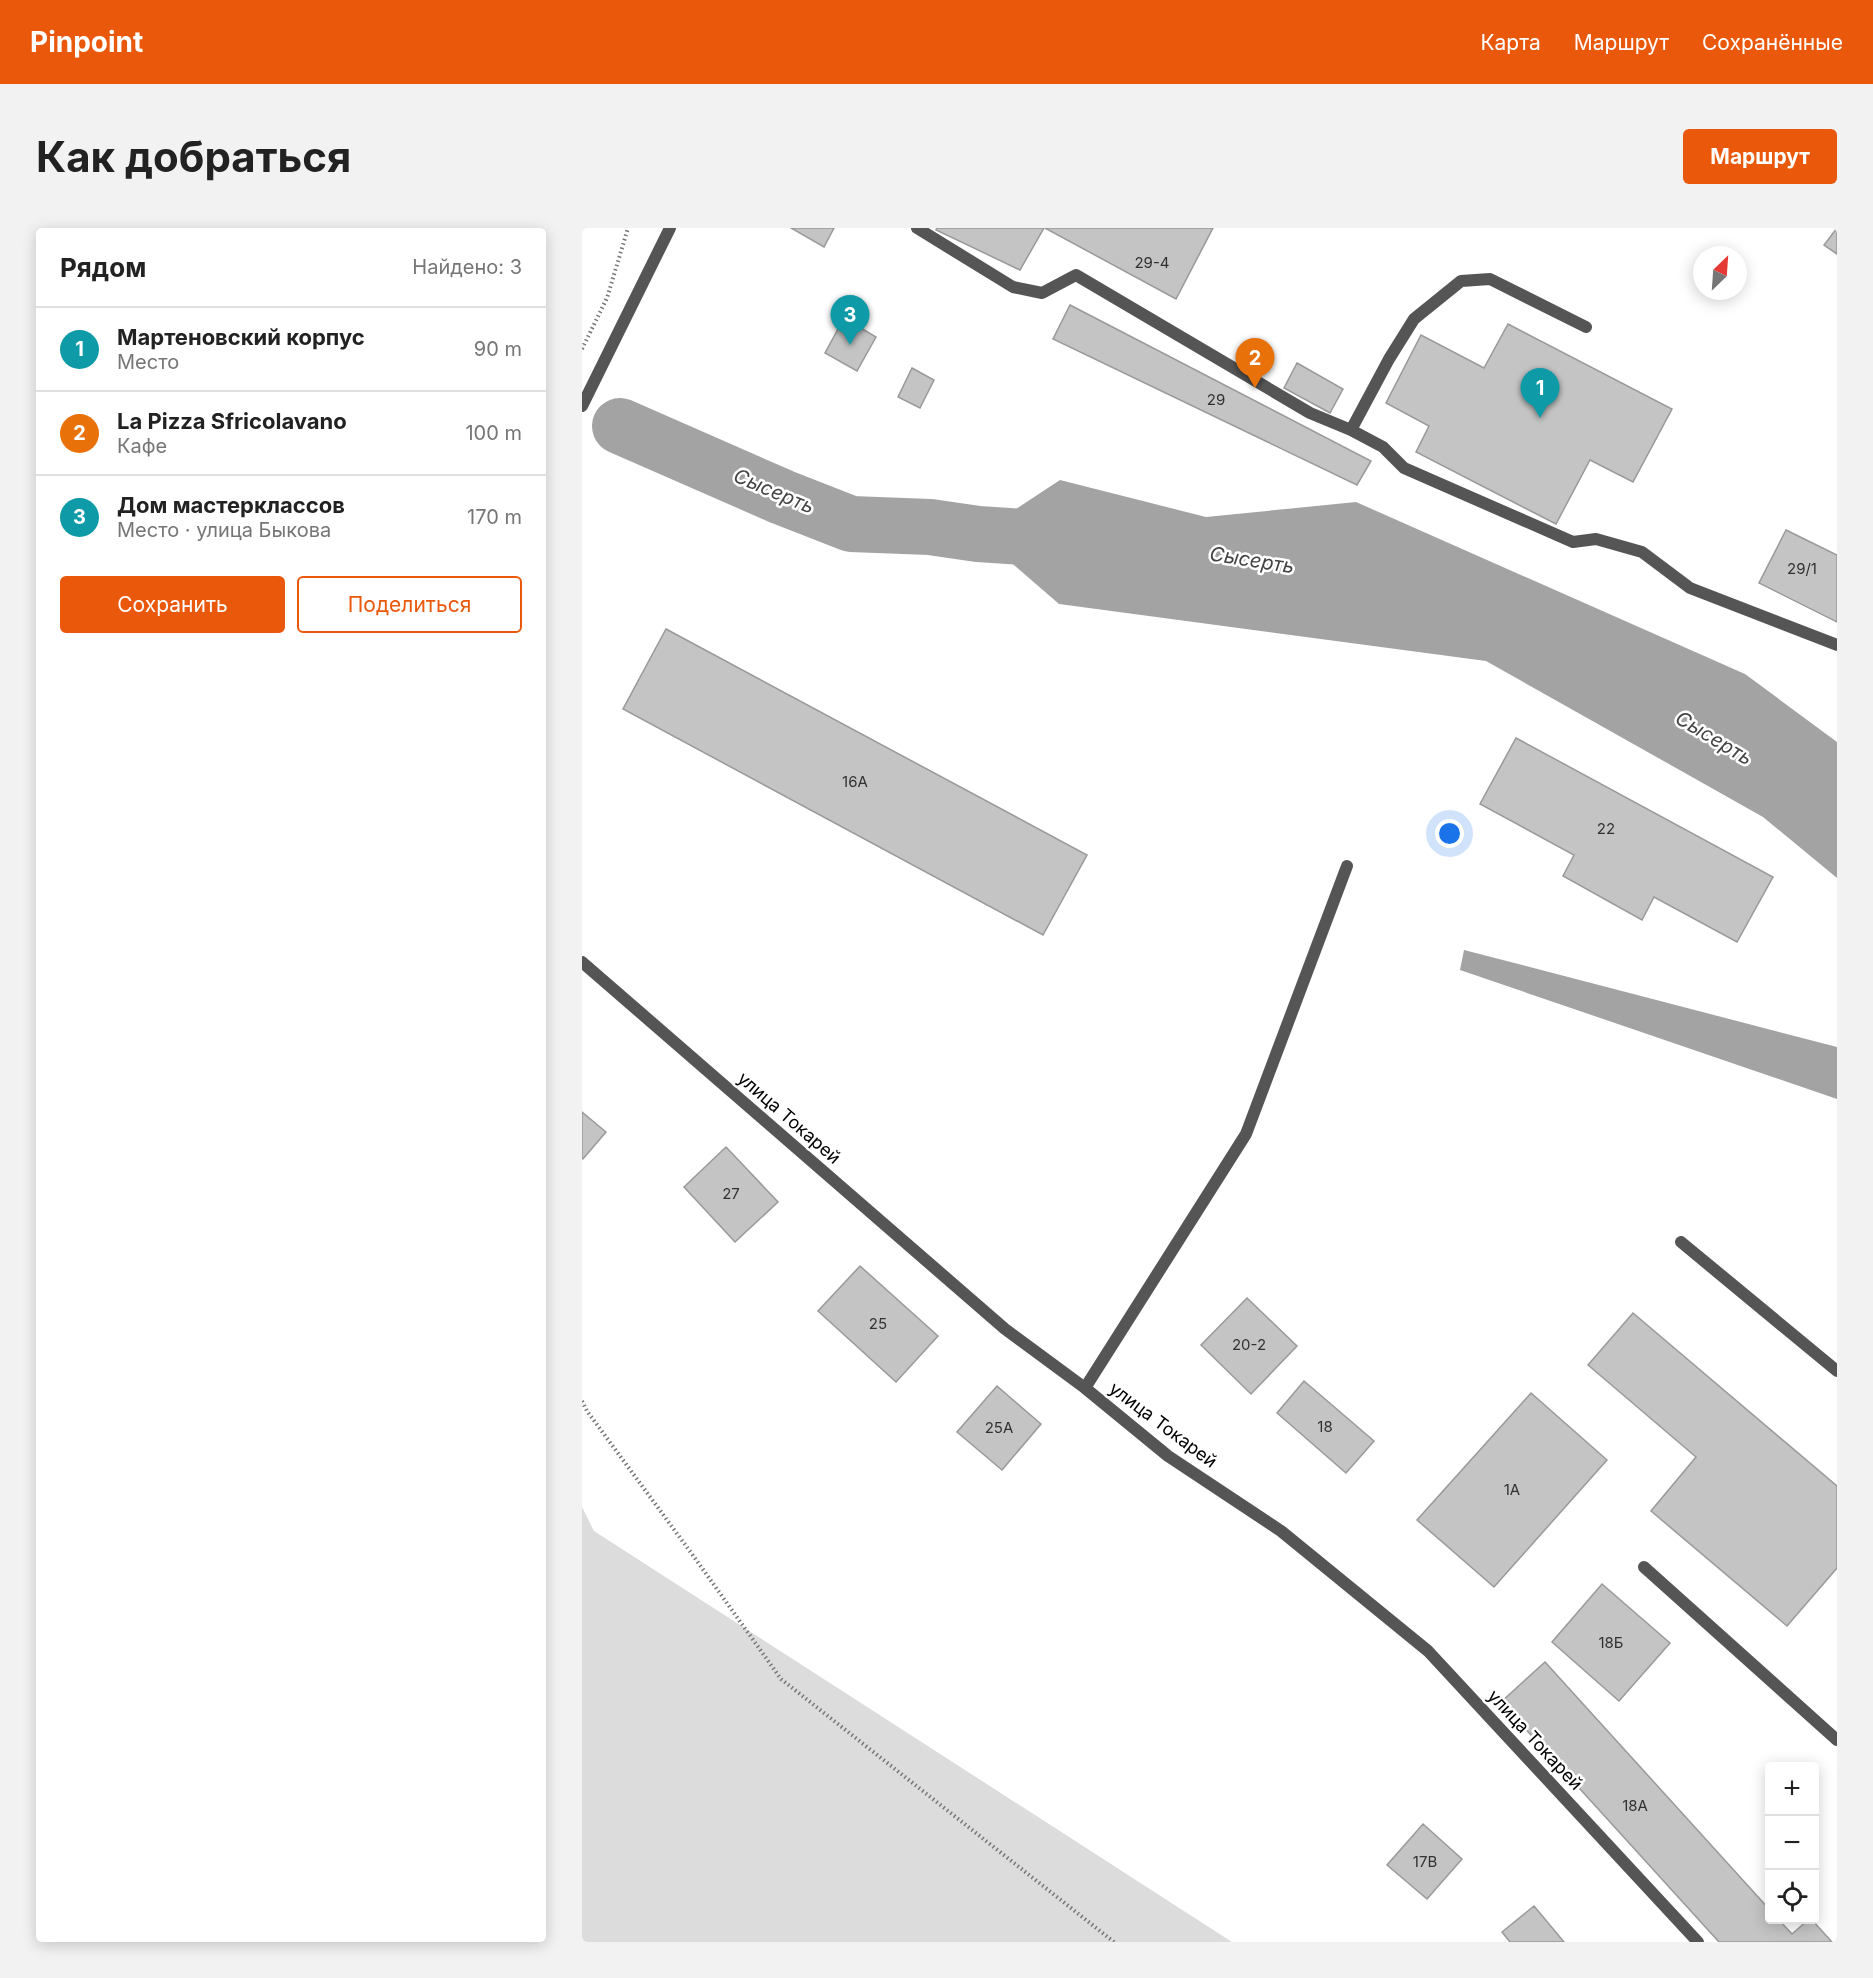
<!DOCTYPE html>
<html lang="ru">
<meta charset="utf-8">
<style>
body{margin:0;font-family:Inter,sans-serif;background:#f2f2f2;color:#222}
.controls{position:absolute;right:18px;bottom:18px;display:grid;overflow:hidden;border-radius:6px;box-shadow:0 3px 15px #0003}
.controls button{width:54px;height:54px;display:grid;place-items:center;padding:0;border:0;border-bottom:2px solid #e0e0e0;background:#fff;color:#222;font:30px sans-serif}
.compass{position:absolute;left:1111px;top:18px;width:54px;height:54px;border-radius:50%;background:#fff;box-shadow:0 3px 15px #0003;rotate:25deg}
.you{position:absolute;left:868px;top:606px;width:21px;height:21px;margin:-15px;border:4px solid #fff;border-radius:50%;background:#1a73e8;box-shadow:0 0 0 9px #1a73e833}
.badge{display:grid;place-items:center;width:39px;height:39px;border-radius:50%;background:#ea580c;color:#fff;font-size:20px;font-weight:700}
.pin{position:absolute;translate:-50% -50px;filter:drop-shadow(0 2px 3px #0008)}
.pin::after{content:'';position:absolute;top:32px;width:21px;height:18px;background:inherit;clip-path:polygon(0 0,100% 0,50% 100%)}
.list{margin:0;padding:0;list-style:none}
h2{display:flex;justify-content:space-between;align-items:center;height:78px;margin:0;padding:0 24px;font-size:26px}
h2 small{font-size:20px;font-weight:400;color:#767676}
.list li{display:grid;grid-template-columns:39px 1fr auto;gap:18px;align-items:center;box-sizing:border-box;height:84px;padding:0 24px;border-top:2px solid #e0e0e0}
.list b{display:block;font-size:22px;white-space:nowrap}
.list p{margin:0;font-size:20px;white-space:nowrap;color:#767676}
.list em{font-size:20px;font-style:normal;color:#767676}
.actions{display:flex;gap:12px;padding:18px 24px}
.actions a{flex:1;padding:14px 0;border:2px solid #ea580c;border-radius:6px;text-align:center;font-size:21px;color:#ea580c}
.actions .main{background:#ea580c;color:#fff}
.icon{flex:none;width:33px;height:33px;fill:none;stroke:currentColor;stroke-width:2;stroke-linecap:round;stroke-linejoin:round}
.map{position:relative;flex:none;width:1255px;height:1714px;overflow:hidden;border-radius:6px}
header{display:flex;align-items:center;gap:36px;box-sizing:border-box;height:84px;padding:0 30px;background:#ea580c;color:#fff}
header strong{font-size:28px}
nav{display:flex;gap:33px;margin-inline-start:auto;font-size:21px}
.intro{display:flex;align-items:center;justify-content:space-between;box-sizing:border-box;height:144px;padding:0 36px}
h1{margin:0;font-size:42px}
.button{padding:15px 27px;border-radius:6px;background:#ea580c;color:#fff;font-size:21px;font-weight:700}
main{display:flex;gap:36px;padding:0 36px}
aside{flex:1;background:#fff;border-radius:6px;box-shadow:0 3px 15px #0003}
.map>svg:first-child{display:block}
.green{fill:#dcdcdc}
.water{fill:#a3a3a3}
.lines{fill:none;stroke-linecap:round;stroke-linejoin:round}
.river{stroke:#a3a3a3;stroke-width:56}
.building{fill:#c4c4c4;stroke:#999;stroke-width:1.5}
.path{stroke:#777;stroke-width:4;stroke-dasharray:1.5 3;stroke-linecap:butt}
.lane{stroke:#555;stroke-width:12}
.street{stroke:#555;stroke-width:12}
.labels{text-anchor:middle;stroke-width:5;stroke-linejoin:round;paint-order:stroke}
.number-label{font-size:15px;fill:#313131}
.street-label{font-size:18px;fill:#000;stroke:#fff}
.water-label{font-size:20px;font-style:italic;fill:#444;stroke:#fff}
</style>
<header>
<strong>Pinpoint</strong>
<nav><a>Карта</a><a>Маршрут</a><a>Сохранённые</a></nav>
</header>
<div class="intro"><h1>Как добраться</h1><a class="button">Маршрут</a></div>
<main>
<aside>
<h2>Рядом<small>Найдено: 3</small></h2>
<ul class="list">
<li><span class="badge" style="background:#0f9aa8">1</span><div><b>Мартеновский корпус</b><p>Место</p></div><em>90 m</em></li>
<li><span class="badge" style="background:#e8710a">2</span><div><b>La Pizza Sfricolavano</b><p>Кафе</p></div><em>100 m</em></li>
<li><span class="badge" style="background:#0f9aa8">3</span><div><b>Дом мастерклассов</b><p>Место · улица Быкова</p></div><em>170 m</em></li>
</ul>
<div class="actions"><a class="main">Сохранить</a><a>Поделиться</a></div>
</aside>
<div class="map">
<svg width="1255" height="1714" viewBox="0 0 1255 1714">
<rect width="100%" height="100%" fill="#fff"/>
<path class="green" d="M0,1279L12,1303L650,1714H0Z"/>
<path class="water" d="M478,252L624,289L774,274L1163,446L1255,514V650L1181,589L904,433L477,376L396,306Z
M882,722L1255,819V871L878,742Z"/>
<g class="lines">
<path class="river" d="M38,198L200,269L269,296L348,299L396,306L473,311"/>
</g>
<path class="building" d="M209,0H252L242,19Z
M355,0H462L438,42L354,2Z
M463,0H631L594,71Z
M1255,0V26L1242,17Z
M488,77L789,233L775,257L471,111Z
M262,90L294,109L275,143L243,125Z
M926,96L1090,181L1051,254L1008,232L974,296L834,224L847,198L804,175L839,107L902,140Z
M715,135L761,161L748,185L702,160Z
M330,140L352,152L338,180L316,169Z
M1204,302L1255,327V394L1177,355Z
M84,401L505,627L461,707L41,481Z
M934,510L1191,649L1155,714L1072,669L1060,692L981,648L992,627L898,576Z
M0,884L24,904L1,931L0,930Z
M144,919L196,974L153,1014L102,959Z
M278,1038L356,1108L314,1154L236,1083Z
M665,1070L715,1118L669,1166L619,1117Z
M1051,1085L1255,1258V1340L1205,1398L1069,1283L1114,1229L1006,1137Z
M722,1153L792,1213L764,1245L695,1185Z
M415,1158L459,1196L420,1242L375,1204Z
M949,1165L1025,1232L912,1359L835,1292Z
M1020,1356L1088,1415L1037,1473L970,1414Z
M963,1434L1188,1682V1692H1197L1210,1706L1226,1692H1230L1250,1714H1137L919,1474Z
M841,1596L880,1631L845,1671L805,1637Z
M952,1678L982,1714H928L920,1704Z"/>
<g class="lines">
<path class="path" d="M0,121L25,70L46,0
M0,1173L5,1183L110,1326L199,1451L532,1714"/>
<path class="lane" d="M335,0L431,59L460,65L494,47L728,185L769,202L801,219L822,240L991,314L1014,311L1060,324L1108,360L1255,417
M769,202L807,131L832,91L879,53L908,51L1004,99
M1099,1014L1255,1143
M503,1160L664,906L765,638
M1062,1339L1255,1512"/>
<path class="street" d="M0,178L88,0
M0,734L423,1101L503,1160L586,1228L699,1303L846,1423L1116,1714"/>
</g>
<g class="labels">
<g class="number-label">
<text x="570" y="40">29-4</text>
<text x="634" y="177">29</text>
<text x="1220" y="346">29/1</text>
<text x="273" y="559">16А</text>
<text x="1024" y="606">22</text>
<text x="149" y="971">27</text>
<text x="296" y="1101">25</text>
<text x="667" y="1122">20-2</text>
<text x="743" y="1204">18</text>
<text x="417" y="1205">25А</text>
<text x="930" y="1267">1А</text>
<text x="1029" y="1420">18Б</text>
<text x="1053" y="1583">18А</text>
<text x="843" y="1639">17В</text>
</g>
<g class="street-label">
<text transform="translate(207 890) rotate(41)" y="6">улица Токарей</text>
<text transform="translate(581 1197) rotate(37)" y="6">улица Токарей</text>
<text transform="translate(953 1512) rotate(47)" y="6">улица Токарей</text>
</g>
<g class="water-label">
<text transform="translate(192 263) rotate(23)" y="7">Сысерть</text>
<text transform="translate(670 332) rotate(9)" y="7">Сысерть</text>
<text transform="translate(1132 510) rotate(31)" y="7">Сысерть</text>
</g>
</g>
</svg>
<div class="controls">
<button>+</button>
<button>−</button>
<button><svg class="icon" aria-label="locate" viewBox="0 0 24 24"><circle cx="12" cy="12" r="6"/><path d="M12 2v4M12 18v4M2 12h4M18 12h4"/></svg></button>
</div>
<svg class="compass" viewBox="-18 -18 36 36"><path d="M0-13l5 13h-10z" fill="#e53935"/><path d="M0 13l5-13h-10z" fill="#767676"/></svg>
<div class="you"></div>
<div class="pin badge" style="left:958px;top:190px;background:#0f9aa8">1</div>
<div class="pin badge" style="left:673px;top:160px;background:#e8710a">2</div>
<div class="pin badge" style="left:268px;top:117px;background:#0f9aa8">3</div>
</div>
</main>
